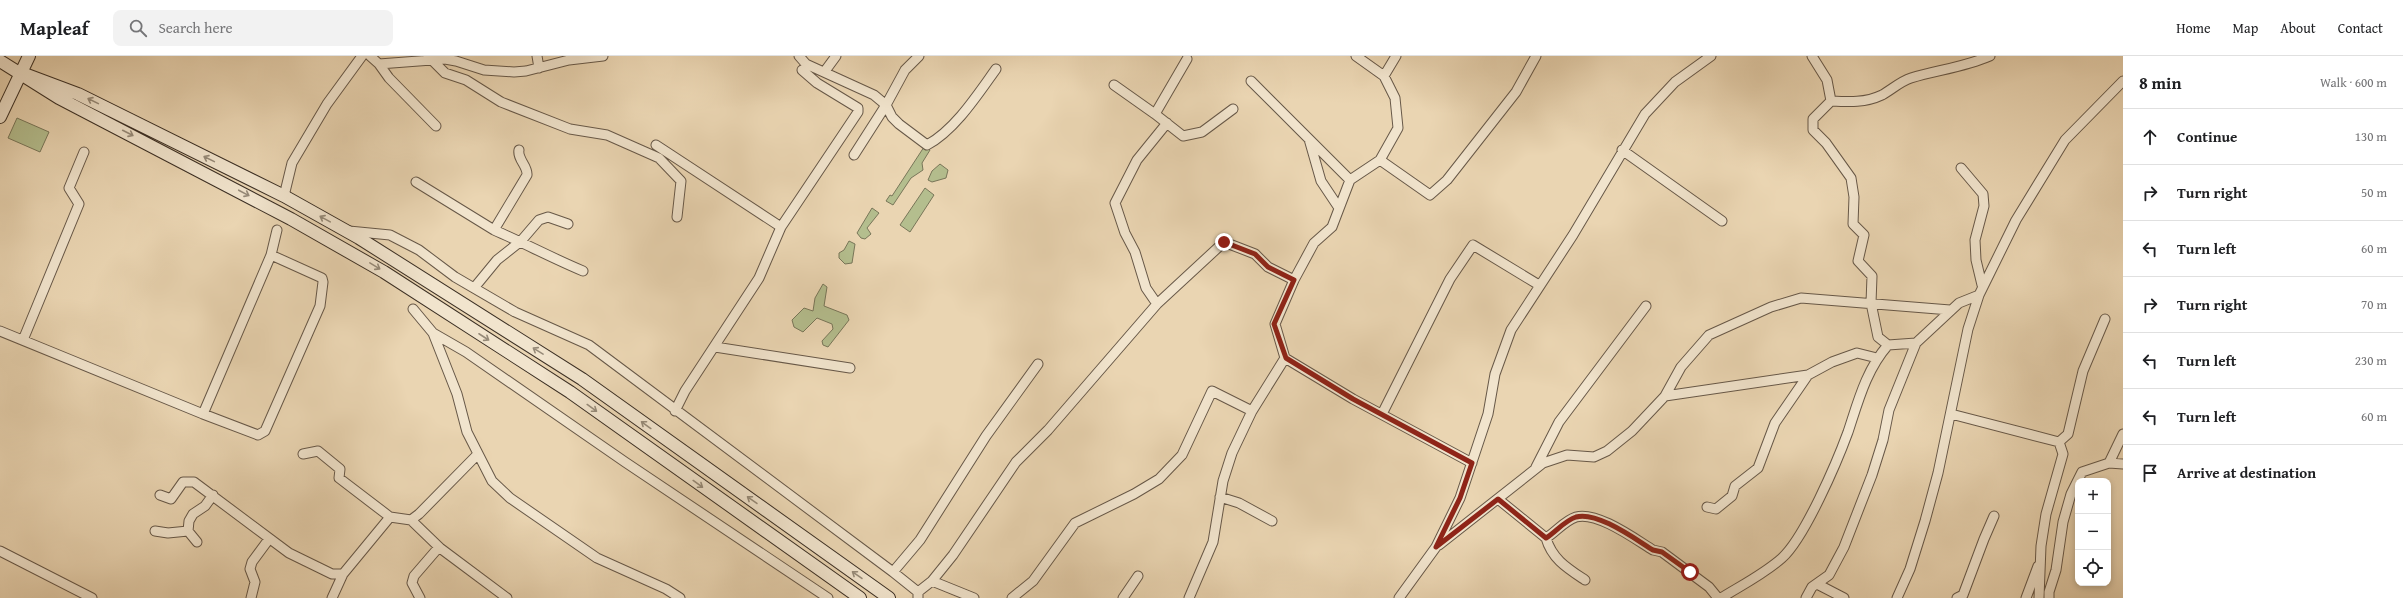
<!DOCTYPE html>
<meta charset="utf-8">
<style>
body{margin:0;font-family:"Gentium Book Plus",serif;background:#f2f2f2;color:#202124}
.controls{position:absolute;right:12px;bottom:12px;display:grid;overflow:hidden;border-radius:8px;box-shadow:0 2px 6px #0003}
.controls button{width:36px;height:36px;display:grid;place-items:center;padding:0;border:0;border-bottom:1px solid #e0e0e0;background:#fff;color:#202124;font:20px sans-serif}
.stop{position:absolute;width:12px;height:12px;margin:-9px;border:3px solid #8f2418;border-radius:50%;background:#fff}
.stop.end{background:#8f2418;border-color:#fff;box-shadow:0 1px 4px #0008}
.list{margin:0;padding:0;list-style:none}
h2{display:flex;justify-content:space-between;align-items:center;height:52px;margin:0;padding:0 16px;font-size:17px}
h2 small{font-size:13px;font-weight:400;color:#757577}
.list li{display:grid;grid-template-columns:26px 1fr auto;gap:12px;align-items:center;box-sizing:border-box;height:56px;padding:0 16px;border-top:1px solid #e0e0e0}
.list b{display:block;font-size:15px;white-space:nowrap}
.list em{font-size:13px;font-style:normal;color:#757577}
.icon{flex:none;width:22px;height:22px;fill:none;stroke:currentColor;stroke-width:2;stroke-linecap:round;stroke-linejoin:round}
.map{position:relative;flex:none;width:2123px;height:542px;overflow:hidden}
header{display:flex;align-items:center;gap:24px;box-sizing:border-box;height:56px;padding:0 20px;background:#fff;border-bottom:1px solid #e0e0e0}
header strong{font-size:19px}
nav{display:flex;gap:22px;margin-inline-start:auto;font-size:14px}
.search{width:280px;height:36px;background:#f2f2f2;display:flex;align-items:center;gap:10px;box-sizing:border-box;padding:0 14px;border-radius:8px;color:#757577;font-size:15px}
main{display:flex}
aside{flex:1;background:#fff}
.map>svg:first-child{display:block}
.green{fill:#b4be8e;stroke:#787659}
.lines{fill:none;stroke-linecap:round;stroke-linejoin:round}
.minor-casing{stroke:#675848;stroke-width:11}
.secondary-casing{stroke:#3b2f24;stroke-width:14}
.minor{stroke:#f1e4cd;stroke-width:9}
.secondary{stroke:#f1e4cd;stroke-width:12}
.oneway{stroke:#968a78}
.route{stroke:#8f2418;stroke-width:5}
</style>
<header>
<strong>Mapleaf</strong>
<div class="search"><svg class="icon" aria-label="search" viewBox="0 0 24 24"><circle cx="10" cy="10" r="6"/><path d="M15 15l6 6"/></svg>Search here</div>
<nav><a>Home</a><a>Map</a><a>About</a><a>Contact</a></nav>
</header>
<main>
<div class="map">
<svg width="2123" height="542" viewBox="0 0 2123 542">
<rect width="100%" height="100%" fill="#ead5b2"/>
<filter id="stains"><feTurbulence type="fractalNoise" baseFrequency=".005" numOctaves="4"/><feColorMatrix values="0 0 0 0 .2 0 0 0 0 .09 0 0 0 0 .02 0 0 0 .5 -.17"/></filter>
<radialGradient id="worn" r=".72"><stop offset=".6" stop-color="#630" stop-opacity="0"/><stop offset="1" stop-color="#630" stop-opacity=".3"/></radialGradient>
<path class="green" d="M17,62L49,76L40,96L8,82Z
M924,91L930,94L922,107L923,114L911,122L893,149L886,145L890,139L892,140Z
M940,108L948,114L946,122L932,126L928,124L932,115Z
M925,132L934,139L910,176L900,169Z
M872,152L879,157L867,172L871,178L865,183L861,182L857,177Z
M849,185L855,188L852,207L845,208L839,202V197L844,194Z
M823,228L827,231L824,250L847,259L849,264L828,291L823,289L822,285L833,273L832,268L817,262L803,276L794,271L792,264L804,252L813,255L815,242Z"/>
<g class="lines">
<g class="minor-casing">
<path id="minor" d="M370,0L379,8L445,3L456,5L484,14L514,16L526,15L569,4L603,0
M428,0L445,17L466,24L501,46L570,73L607,79L659,102L681,125L677,161
M537,0L539,12
M799,0L806,8L874,39L886,49L854,99
M919,0L905,14L886,49L892,61L899,68L927,89C955,74 978,38 996,13
M1356,0L1384,20
M1396,0L1384,20L1395,42L1398,72L1380,104L1350,124L1332,171L1314,187L1294,224L1275,268L1285,302L1353,343L1472,407
M1812,0L1827,24L1831,45L1813,63V74L1826,87L1851,122L1854,141L1853,168L1864,179L1858,205L1872,220L1871,247L1878,281L1888,289
M1187,3L1155,58L1183,80L1202,76L1233,53
M379,8L389,22L436,70
M825,15L836,0
M1251,25L1350,124
M1114,29L1155,58
M1831,45C1849,46 1865,47 1882,39C1891,34 1901,25 1911,22C1938,14 1965,11 1990,0
M1309,83L1321,125L1339,152
M656,89L781,171
M519,94C517,103 528,110 527,119L494,174C524,187 552,202 583,215
M1622,94L1722,165
M1380,104L1430,139L1447,124L1516,36L1536,0
M1961,112L1983,138L1984,150L1975,184L1976,204L1982,229
M416,126L494,174
M284,140L292,107L327,48L362,0
M349,175L390,179L419,194L455,221L515,256L589,289L893,516L918,536V542
M271,199L322,222L323,226L320,250L265,375L258,379L203,358L271,199L277,174
M474,232L497,204L521,185L539,164L548,161L568,168
M1157,248L1146,232L1135,196L1125,177L1115,147L1137,104L1167,67
M413,253L433,277L457,338L467,376L492,425L510,442L597,502L666,533L680,542
M0,275L203,358
M433,277L466,296L625,406L828,542
M23,284L79,148L69,132L84,96
M715,291L850,312
M1665,340L1808,319L1832,306L1857,297L1877,302
M675,355L685,335L759,222L781,171L858,56V52L817,27L802,14
M1382,358L1450,223L1473,189L1539,229
M1951,358L2059,386
M303,398L318,395L340,413L339,422L390,461
M2109,407L2123,378
M1536,411L1559,366L1646,250
M160,439L171,443L183,426H194L289,497L332,518H343
M1220,441L1239,447L1272,465
M1498,443L1546,482C1556,476 1564,465 1576,461C1597,455 1635,483 1653,494L1662,496L1709,531L1718,542
M1707,451L1716,453L1732,440L1735,430L1758,412L1775,367L1808,319
M411,464L440,492L507,542
M155,475L168,477L188,475
M1546,482C1552,503 1567,512 1585,524
M197,486L188,475L189,465L193,458L205,450L213,439
M1439,489L1543,407L1567,399L1594,401L1607,395L1632,375L1665,340L1681,311L1709,279L1771,251L1801,242L1950,254
M0,495L92,542
M893,516L920,484L986,380L1038,308
M932,525L974,542
M1817,528L1844,542
M918,536L932,525L953,499L1016,406L1048,374L1157,248L1224,186L1255,198L1268,211L1294,224
M251,542L255,526L250,513L252,506L269,483
M332,542L343,518L390,461L411,464L419,458L477,399
M420,542L412,527L414,520L439,491
M1012,542L1033,525L1075,467L1134,438L1159,423L1182,399L1212,335L1252,355
M1123,542L1138,520
M1189,542L1213,486L1223,425L1232,397L1252,355L1285,302
M1399,542L1436,491L1460,442L1488,358L1495,318L1511,274L1573,179L1645,58L1675,26L1711,0
M1721,542C1742,529 1764,518 1782,502C1805,481 1837,406 1848,376C1858,346 1866,314 1888,289L1916,287L1959,247L1979,239L2016,164L2065,84L2123,25
M1806,542L1812,531L1829,519L1844,491L1872,419L1883,384L1889,354L1916,287
M1897,542L1910,513L1925,465L1938,417L1968,273L1979,239
M1957,542L1963,539L1984,483L1994,460
M2026,542L2038,510
M2039,542L2041,490L2046,458L2063,398L2059,386L2068,378L2083,315L2105,263
M2049,542V536L2056,514L2063,466L2071,438L2082,416L2109,407L2123,408"/>
</g>
<g class="secondary-casing">
<path id="secondary" d="M0,5L59,42L291,163L384,216L570,336L860,542
M22,17L78,38L284,140L359,182L582,323L889,542
M0,61L29,0"/>
</g>
<use href="#minor" class="minor"/>
<use href="#secondary" class="secondary"/>
</g>
<defs><path id="oneway-shaft" d="M-6 0H5M1.5-3L5.5 0L1.5 3" fill="none" stroke-width="1.6" stroke-linecap="round" stroke-linejoin="round"/></defs>
<g class="oneway">
<use href="#oneway-shaft" transform="translate(93 45) rotate(-154)"/>
<use href="#oneway-shaft" transform="translate(128 77) rotate(27)"/>
<use href="#oneway-shaft" transform="translate(209 103) rotate(-154)"/>
<use href="#oneway-shaft" transform="translate(244 137) rotate(28)"/>
<use href="#oneway-shaft" transform="translate(325 163) rotate(-151)"/>
<use href="#oneway-shaft" transform="translate(375 210) rotate(31)"/>
<use href="#oneway-shaft" transform="translate(484 281) rotate(33)"/>
<use href="#oneway-shaft" transform="translate(538 295) rotate(-148)"/>
<use href="#oneway-shaft" transform="translate(592 352) rotate(36)"/>
<use href="#oneway-shaft" transform="translate(646 369) rotate(-144)"/>
<use href="#oneway-shaft" transform="translate(698 428) rotate(36)"/>
<use href="#oneway-shaft" transform="translate(752 444) rotate(-145)"/>
<use href="#oneway-shaft" transform="translate(857 519) rotate(-145)"/>
</g>
<g class="lines">
<path class="route" d="M1224,186L1255,198L1268,211L1294,224L1274,268L1286,302L1353,343L1472,407L1460,442L1436,491L1498,443L1546,482C1556,476 1564,465 1576,461C1597,455 1635,483 1653,494L1662,496L1690,516"/>
</g>
<rect width="100%" height="100%" filter="url(#stains)"/>
<rect width="100%" height="100%" fill="url(#worn)"/>
</svg>
<div class="controls">
<button>+</button>
<button>−</button>
<button><svg class="icon" aria-label="locate" viewBox="0 0 24 24"><circle cx="12" cy="12" r="6"/><path d="M12 2v4M12 18v4M2 12h4M18 12h4"/></svg></button>
</div>
<div class="stop" style="left:1690px;top:516px"></div>
<div class="stop end" style="left:1224px;top:186px"></div>
</div>
<aside>
<h2>8 min<small>Walk · 600 m</small></h2>
<ul class="list">
<li><svg class="icon" aria-label="ahead" viewBox="0 0 24 24"><path d="M12 20V5M6 11l6-6 6 6"/></svg><div><b>Continue</b></div><em>130 m</em></li>
<li><svg class="icon" aria-label="right" viewBox="0 0 24 24"><path d="M7 20v-9h11M14 6l5 5-5 5"/></svg><div><b>Turn right</b></div><em>50 m</em></li>
<li><svg class="icon" aria-label="left" viewBox="0 0 24 24"><path d="M17 20v-9H6M10 6l-5 5 5 5"/></svg><div><b>Turn left</b></div><em>60 m</em></li>
<li><svg class="icon" aria-label="right" viewBox="0 0 24 24"><path d="M7 20v-9h11M14 6l5 5-5 5"/></svg><div><b>Turn right</b></div><em>70 m</em></li>
<li><svg class="icon" aria-label="left" viewBox="0 0 24 24"><path d="M17 20v-9H6M10 6l-5 5 5 5"/></svg><div><b>Turn left</b></div><em>230 m</em></li>
<li><svg class="icon" aria-label="left" viewBox="0 0 24 24"><path d="M17 20v-9H6M10 6l-5 5 5 5"/></svg><div><b>Turn left</b></div><em>60 m</em></li>
<li><svg class="icon" aria-label="arrive" viewBox="0 0 24 24"><path d="M6 21V4h12l-3 4 3 4H6"/></svg><div><b>Arrive at destination</b></div></li>
</ul>
</aside>
</main>
